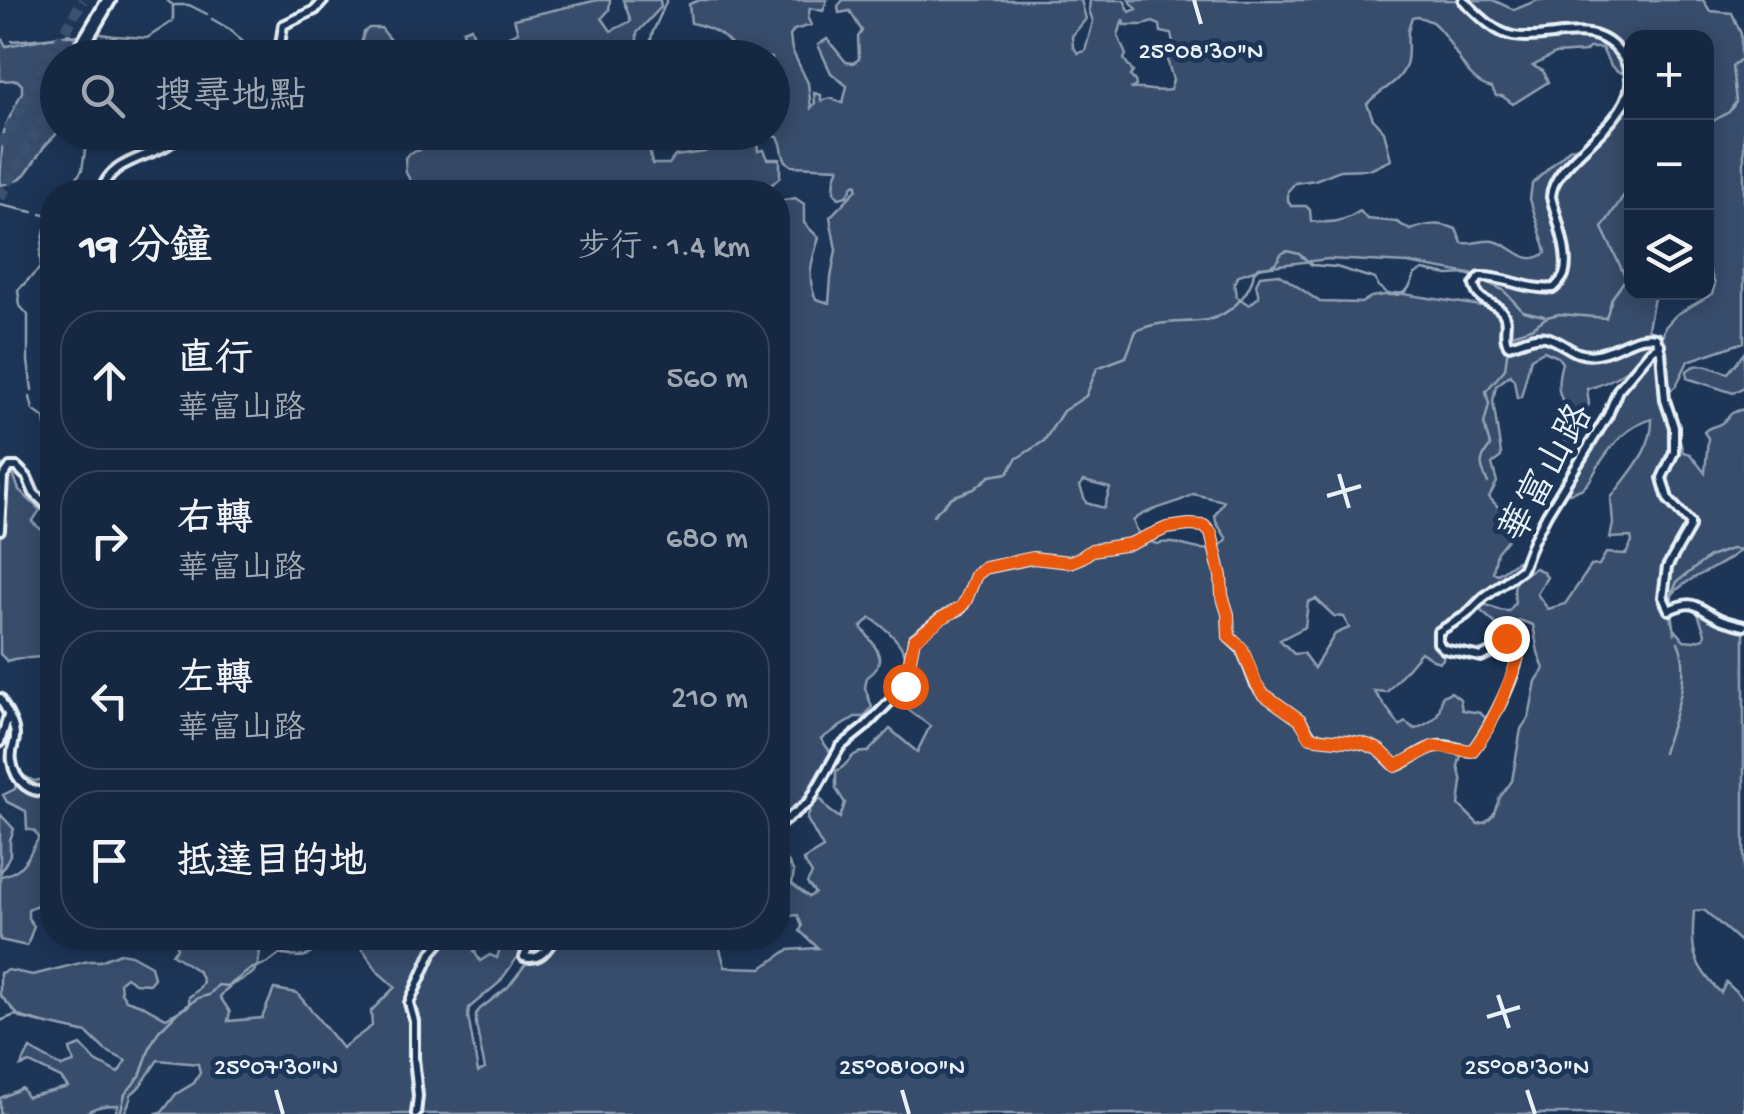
<!DOCTYPE html>
<html lang="zh-TW">
<meta charset="utf-8">
<style>
body{margin:0;font-family:"Gochi Hand","LXGW WenKai TC",sans-serif;background:#1f3048;color:#f1f3f6}
.controls{position:absolute;right:30px;top:30px;display:grid;overflow:hidden;border-radius:20px;box-shadow:0 5px 25px #0003}
.controls button{width:90px;height:90px;display:grid;place-items:center;padding:0;border:0;border-bottom:2px solid #35445a;background:#162841;color:#f1f3f6;font:50px sans-serif}
.stop{position:absolute;width:30px;height:30px;margin:-22px;border:8px solid #ea580c;border-radius:50%;background:#fff}
.stop.end{background:#ea580c;border-color:#fff;box-shadow:0 2px 10px #0008}
.list{margin:0;padding:0;list-style:none}
h2{display:flex;justify-content:space-between;align-items:center;height:130px;margin:0;padding:0 40px;font-size:42px}
h2 small{font-size:32px;font-weight:400;color:#9ea6b1}
.list li{display:grid;grid-template-columns:65px 1fr auto;gap:30px;align-items:center;box-sizing:border-box;height:140px;margin:0 20px 20px;padding:0 20px;border:2px solid #35445a;border-radius:40px}
.list b{display:block;font-size:38px;white-space:nowrap}
.list p{margin:0;font-size:32px;white-space:nowrap;color:#9ea6b1}
.list em{font-size:32px;font-style:normal;color:#9ea6b1}
.icon{flex:none;width:55px;height:55px;fill:none;stroke:currentColor;stroke-width:2;stroke-linecap:round;stroke-linejoin:round}
.map{position:relative;flex:none;width:1744px;height:1114px;overflow:hidden}
.search{position:absolute;background:#162841;box-shadow:0 5px 25px #0003;left:40px;top:40px;width:750px;height:110px;display:flex;align-items:center;gap:25px;box-sizing:border-box;padding:0 35px;border-radius:55px;color:#9ea6b1;font-size:38px}
.panel{position:absolute;background:#162841;box-shadow:0 5px 25px #0003;left:40px;top:180px;width:750px;height:770px;border-radius:40px}
.map>svg:first-child{display:block}
.green{fill:#374d6c;stroke:#909fb2;stroke-width:2.5;fill-rule:evenodd}
.lines{fill:none;stroke-linecap:round;stroke-linejoin:round}
.stream{stroke:#95a4b5;stroke-width:2.5}
.highway-tunnel{stroke:#3b516f;stroke-width:11;stroke-dasharray:11 5.5;stroke-linecap:butt}
.minor-casing{stroke:#e8f1f8;stroke-width:14}
.highway-casing{stroke:#e8f1f8;stroke-width:19}
.minor{stroke:#1d3557;stroke-width:6}
.highway{stroke:#1d3557;stroke-width:11}
.route{stroke:#ea580c;stroke-width:12}
.ticks{fill:none;stroke:#e8f1f8;stroke-width:4}
.labels{text-anchor:middle;stroke-width:10;stroke-linejoin:round;paint-order:stroke}
.street-label{font-size:38px;fill:#e8f1f8;stroke:#1d3557}
.ticks-label{font-size:25px;text-anchor:middle;fill:#e8f1f8;stroke:#1d3557;stroke-width:10;stroke-linejoin:round;paint-order:stroke}
</style>
<div class="map">
<svg width="1744" height="1114" viewBox="0 0 1744 1114">
<rect width="100%" height="100%" fill="#1d3557"/>
<filter id="ink" filterUnits="userSpaceOnUse"><feTurbulence type="fractalNoise" baseFrequency=".01" numOctaves="2"/><feDisplacementMap in="SourceGraphic" scale="20" xChannelSelector="R" yChannelSelector="G"/><feConvolveMatrix kernelMatrix="1 2 1 2 8 2 1 2 1" color-interpolation-filters="sRGB"/></filter>
<g filter="url(#ink)">
<path class="green" d="M598,0H610L609,10L602,18L611,31L631,21L623,0H660L661,7L637,33V57L505,58L503,54L504,38L518,32L514,19Z
M700,0H827L823,11L810,8L808,19L811,25L794,30L790,36L792,50L808,83L811,108L815,103L814,93L821,95V101L830,98L843,103L847,86L831,73L818,45L827,39L846,62L853,63L859,59L858,37L862,31L850,11L839,13L838,6L843,0H1081L1086,19L1072,36L1073,47L1078,53L1085,51L1093,21L1089,10L1090,0H1124L1130,12L1137,9L1129,0H1493L1514,10L1538,0H1703L1710,11L1732,13L1741,34V55H1744V342L1688,361L1676,386L1664,395L1671,407L1683,452L1690,454L1705,473L1708,438L1704,432C1710,425 1714,428 1722,423C1733,416 1724,414 1744,409V552L1739,551C1716,572 1685,575 1667,601L1673,627L1684,640L1694,641L1704,638L1705,633L1698,614L1712,608L1721,613L1723,619L1732,623L1744,621V945L1704,910L1694,911C1691,951 1692,964 1721,993L1726,982L1744,999V1114H421L422,1095L411,1018L412,1071L418,1103L411,1114H155L163,1111L176,1094L194,1083L200,1073L198,1064L158,1060C148,1073 143,1086 130,1095L131,1098L124,1114H115L118,1105C107,1105 93,1106 85,1114H0V1098L22,1088L27,1097L68,1087L61,1078L30,1063L21,1066L30,1049L62,1067L74,1063L70,1049L81,1045L96,1061L118,1073L126,1061L105,1050L87,1033L21,1018L0,995V973L8,970L33,975L88,961H100L120,953L131,955L151,966L154,978L149,984L135,983L126,977L120,982L121,992L126,1000L144,1006L166,1018L189,1006V997L198,990L203,982L199,972L172,954L177,948L174,938H261C260,946 260,956 258,964C253,982 232,977 220,997L230,1012L228,1021L262,1018L274,989L297,993L342,1048L372,1026L371,1011L395,987L379,973L355,938H478V948L474,951L480,961L490,955L497,958L500,948L523,938H717L725,967L762,968L788,950L818,948L800,931L802,926L798,915L788,916L778,935V859L785,857L794,872L792,884L809,897L815,893L807,883L812,874L803,860L823,848L807,819L812,804L821,799L829,810L840,818L845,803L836,789V771C852,764 848,751 868,752L890,729L917,752L930,726L898,702L913,684C907,650 899,637 871,618L861,627C874,644 891,661 867,677L865,688L872,707L864,717H855L821,739L831,753C810,780 809,802 778,823V201L795,198L804,204V223L819,238C812,259 806,278 816,299L829,303L831,278L836,250L830,217L857,189V185L854,184L847,196L839,198L834,192L835,177L839,168L792,166C779,159 785,147 778,137L760,133L772,132L773,113L779,112L777,102L773,101L772,58L740,57C727,36 715,28 691,23L689,4ZM1417,16C1419,17 1430,21 1432,22C1456,41 1462,82 1492,88L1496,96H1502L1513,104L1548,82L1543,71L1533,66L1555,54L1585,52L1589,48H1602C1608,62 1611,71 1626,74L1629,105L1624,115L1598,139L1569,149L1532,184L1530,199L1545,248L1546,253C1523,268 1516,246 1494,241C1484,239 1473,245 1462,243L1456,229C1439,222 1427,224 1410,230L1397,222L1367,219L1360,211C1346,221 1328,224 1311,221L1310,210L1306,206H1291L1288,201V191L1295,183L1315,180L1340,170L1372,169L1391,160L1384,131L1373,119L1367,104C1380,89 1404,82 1407,60C1410,42 1404,38 1412,17ZM1123,19L1124,25H1143L1153,22L1160,25L1161,32L1171,34L1174,48L1167,59L1173,80L1170,90C1155,93 1145,87 1130,89L1136,86L1135,81L1130,76L1133,72L1124,59L1126,55L1118,36ZM1632,38H1706V262L1715,284L1712,294L1676,315L1665,327L1660,345L1617,394L1573,473L1568,488L1569,493C1592,488 1590,477 1602,460C1616,440 1629,426 1652,419C1653,450 1628,474 1611,498L1613,524L1610,538L1631,537L1632,542L1626,554L1606,553L1599,565L1591,566L1565,604L1548,609L1537,594L1547,577L1542,571L1535,568C1515,579 1512,579 1515,603L1509,611C1495,612 1493,605 1482,604L1481,611L1496,624L1511,627L1519,620L1533,625L1538,652L1544,669L1536,681L1529,717L1521,729L1512,781L1500,797L1493,815L1486,822L1478,824L1459,805L1462,782L1458,766L1462,752L1477,741L1488,720L1480,713L1462,710L1460,699L1451,692L1442,696C1440,718 1434,721 1415,729L1405,722L1400,726L1374,691L1387,692L1421,652L1433,660L1440,662L1443,659V651L1435,639L1436,632L1463,618L1474,603L1522,564L1520,561H1517L1498,574L1493,572L1497,552L1509,537L1512,522L1489,497L1497,482L1492,464L1501,457V454L1493,401L1496,386L1510,375L1514,380L1517,398L1521,397L1531,358L1544,351L1558,357L1562,363C1558,377 1556,391 1564,403C1559,417 1558,432 1567,445L1585,448L1576,432L1589,404L1587,389C1620,380 1634,366 1654,338L1648,328L1655,293L1632,292ZM1328,259L1408,263L1476,275L1481,306L1397,293L1371,297L1361,303L1320,302L1279,274L1260,276L1256,284L1259,297L1249,305L1236,296L1234,283L1239,275L1263,267ZM1084,481L1110,488L1104,508L1086,503L1080,486ZM1193,494L1224,501L1215,515L1216,522L1227,539C1209,564 1179,536 1157,544L1141,539L1133,521C1149,507 1175,506 1193,494ZM1316,599L1334,616L1344,617L1349,628L1335,634L1314,668L1303,653L1294,654L1280,640L1305,627L1308,602ZM521,952L528,961L508,987L480,1009L476,1014V1025L485,1069L478,1072L468,1016L469,1008L499,983Z
M471,27C474,39 481,45 484,57H458L466,50L463,30Z
M369,28H381L403,55L413,57H358L364,32Z
M69,34L75,38L73,57L58,58V132C53,139 46,143 42,150C27,170 27,182 0,185L3,131L22,92V85L17,80L0,81V35L6,46Z
M392,133H635L636,139L648,140L652,164H669L675,156L705,152L721,139L718,133H756L758,151L764,150L768,159H780V177L770,186V192H417L406,173L405,158L409,153L420,150V147L409,138Z
M1744,353V387L1733,393L1687,378V371C1699,359 1713,369 1728,373Z
M0,463L14,476L19,490L40,510L32,522L52,538V652C32,663 24,654 7,661L0,654Z
M21,774L34,781L52,778V876L47,877L43,885L46,901L28,909V918L34,926L27,946L0,940V876C23,873 29,856 39,837L34,831L27,829L26,811L7,802L3,795L15,789L16,779Z
M0,814L14,829L10,840V855L0,874Z"/>
<g class="lines">
<path class="stream" d="M175,5H189L207,14
M212,19L231,30L244,43L274,56
M101,34L114,36
M12,41L80,35
M114,58L106,47L115,36L147,38L173,21V5L166,0
M648,58L652,34L667,0
M1706,125L1729,112L1736,102L1732,66L1744,57
M649,132V134
M67,192L82,170L88,132
M0,205L33,212
M41,214L45,215
M1482,280L1503,290L1523,311L1544,316
M1509,340L1510,335L1533,327L1547,317L1559,314L1606,318L1612,298L1626,278L1602,228L1632,183
M32,390L28,361V315L20,306L18,290L41,267L40,255L45,229L50,226L52,219
M30,397L33,410L44,418L52,467
M1488,483C1480,465 1478,463 1490,446L1484,424L1489,404L1486,391L1505,369L1508,347
M933,515L952,497L974,489L990,476L1008,473L1016,459L1044,441L1063,411L1086,396L1097,368L1126,357L1136,331C1162,319 1181,324 1207,320C1229,316 1251,294 1254,272L1259,267C1271,267 1276,265 1281,254L1287,251L1299,254L1312,265L1336,267L1375,279L1378,286L1389,295C1406,296 1410,289 1415,274L1423,270L1448,275L1466,274L1475,277
M1672,604V594L1677,582L1709,557L1731,549L1744,550
M1672,612L1675,634
M1663,753C1673,719 1693,675 1678,642
M0,1021L15,1015L42,1023
M120,1114L125,1094L140,1076L151,1045L158,1032L178,1012L198,998L209,995L218,985L228,986L251,969L268,963L280,954C307,960 308,958 326,938"/>
<path class="highway-tunnel" d="M0,145L83,0
M0,198L58,91"/>
<g class="minor-casing">
<path id="minor" d="M1463,0C1477,13 1493,32 1513,36C1551,43 1594,15 1622,56C1627,64 1631,75 1630,85C1624,130 1552,160 1551,197C1556,216 1571,257 1564,275C1562,280 1558,284 1554,288C1527,291 1506,276 1480,277L1474,285C1479,305 1495,300 1503,313C1510,323 1501,333 1508,345C1520,343 1534,334 1546,337C1567,343 1573,358 1597,354C1617,351 1636,333 1656,338L1661,352L1665,400L1674,427V452L1662,478L1668,499L1690,523V527L1667,567L1663,597L1669,610C1696,598 1695,607 1718,618C1726,622 1736,624 1744,626
M278,58L283,25L315,10L324,0
M102,192C106,164 143,158 164,147C172,143 178,137 184,132
M0,530L3,477L10,467H17L27,477L34,493L52,511
M0,698C5,709 15,723 15,736C15,744 10,752 12,761C15,783 32,795 52,791
M0,742L8,716
M778,826L809,802L840,747L865,727L905,686L914,639L941,618L961,608L966,600L976,575L985,568L1033,558L1070,562L1082,557L1092,550L1130,544L1167,528L1189,525L1204,526L1211,533L1221,576L1222,595L1228,614L1229,637L1242,649L1255,683L1262,693L1300,720L1311,737C1332,742 1357,738 1377,749C1384,753 1390,761 1396,766C1410,761 1423,748 1437,746C1449,744 1460,751 1472,751C1488,732 1526,661 1518,638L1510,636L1494,651L1481,657L1444,649L1438,643V632L1466,615L1484,597L1522,569L1533,541L1547,514L1608,415L1618,390L1650,352L1660,345
M533,938L524,957C539,961 547,951 554,938
M416,1114L418,1096L414,1058V1021L409,1003L432,952L444,938"/>
</g>
<g class="highway-casing">
<path id="highway" d="M80,49L109,0"/>
</g>
<use href="#minor" class="minor"/>
<use href="#highway" class="highway"/>
</g>
</g>
<g class="lines" filter="url(#ink)">
<path class="route" d="M905,686L914,640L942,618L960,608L966,600L976,575L985,568L1032,558L1070,562L1082,557L1092,550L1130,544L1167,528L1189,525L1204,526L1211,533L1221,576L1222,595L1228,614L1229,637L1242,648L1256,683L1262,693L1300,720L1310,737C1332,742 1357,738 1377,749C1384,753 1390,760 1396,766L1434,746L1472,751C1495,723 1507,688 1519,655C1521,647 1521,641 1514,636L1506,638"/>
</g>
<path class="ticks" d="M1194,0L1201,24M1339,474L1349,508M1327,496L1361,486M1498,995L1509,1028M1487,1017L1520,1007M276,1090L283,1114M902,1090L909,1114M1527,1090L1535,1114"/>
<g class="labels">
<g class="street-label">
<text transform="translate(1544 472) rotate(-61)" y="13">華富山路</text>
</g>
</g>
<g class="ticks-label">
<text x="1201" y="58">25°08'30"N</text>
<text x="276" y="1074">25°07'30"N</text>
<text x="902" y="1074">25°08'00"N</text>
<text x="1527" y="1074">25°08'30"N</text>
</g>
</svg>
<div class="controls">
<button>+</button>
<button>−</button>
<button><svg class="icon" aria-label="layers" viewBox="0 0 24 24"><path d="M12 4l9 5-9 5-9-5zM3 14l9 5 9-5"/></svg></button>
</div>
<div class="stop" style="left:905px;top:686px"></div>
<div class="stop end" style="left:1506px;top:638px"></div>
<div class="search"><svg class="icon" aria-label="search" viewBox="0 0 24 24"><circle cx="10" cy="10" r="6"/><path d="M15 15l6 6"/></svg>搜尋地點</div>
<section class="panel">
<h2>19 分鐘<small>步行 · 1.4 km</small></h2>
<ul class="list">
<li><svg class="icon" aria-label="ahead" viewBox="0 0 24 24"><path d="M12 20V5M6 11l6-6 6 6"/></svg><div><b>直行</b><p>華富山路</p></div><em>560 m</em></li>
<li><svg class="icon" aria-label="right" viewBox="0 0 24 24"><path d="M7 20v-9h11M14 6l5 5-5 5"/></svg><div><b>右轉</b><p>華富山路</p></div><em>680 m</em></li>
<li><svg class="icon" aria-label="left" viewBox="0 0 24 24"><path d="M17 20v-9H6M10 6l-5 5 5 5"/></svg><div><b>左轉</b><p>華富山路</p></div><em>210 m</em></li>
<li><svg class="icon" aria-label="arrive" viewBox="0 0 24 24"><path d="M6 21V4h12l-3 4 3 4H6"/></svg><div><b>抵達目的地</b></div></li>
</ul>
</section>
</div>
